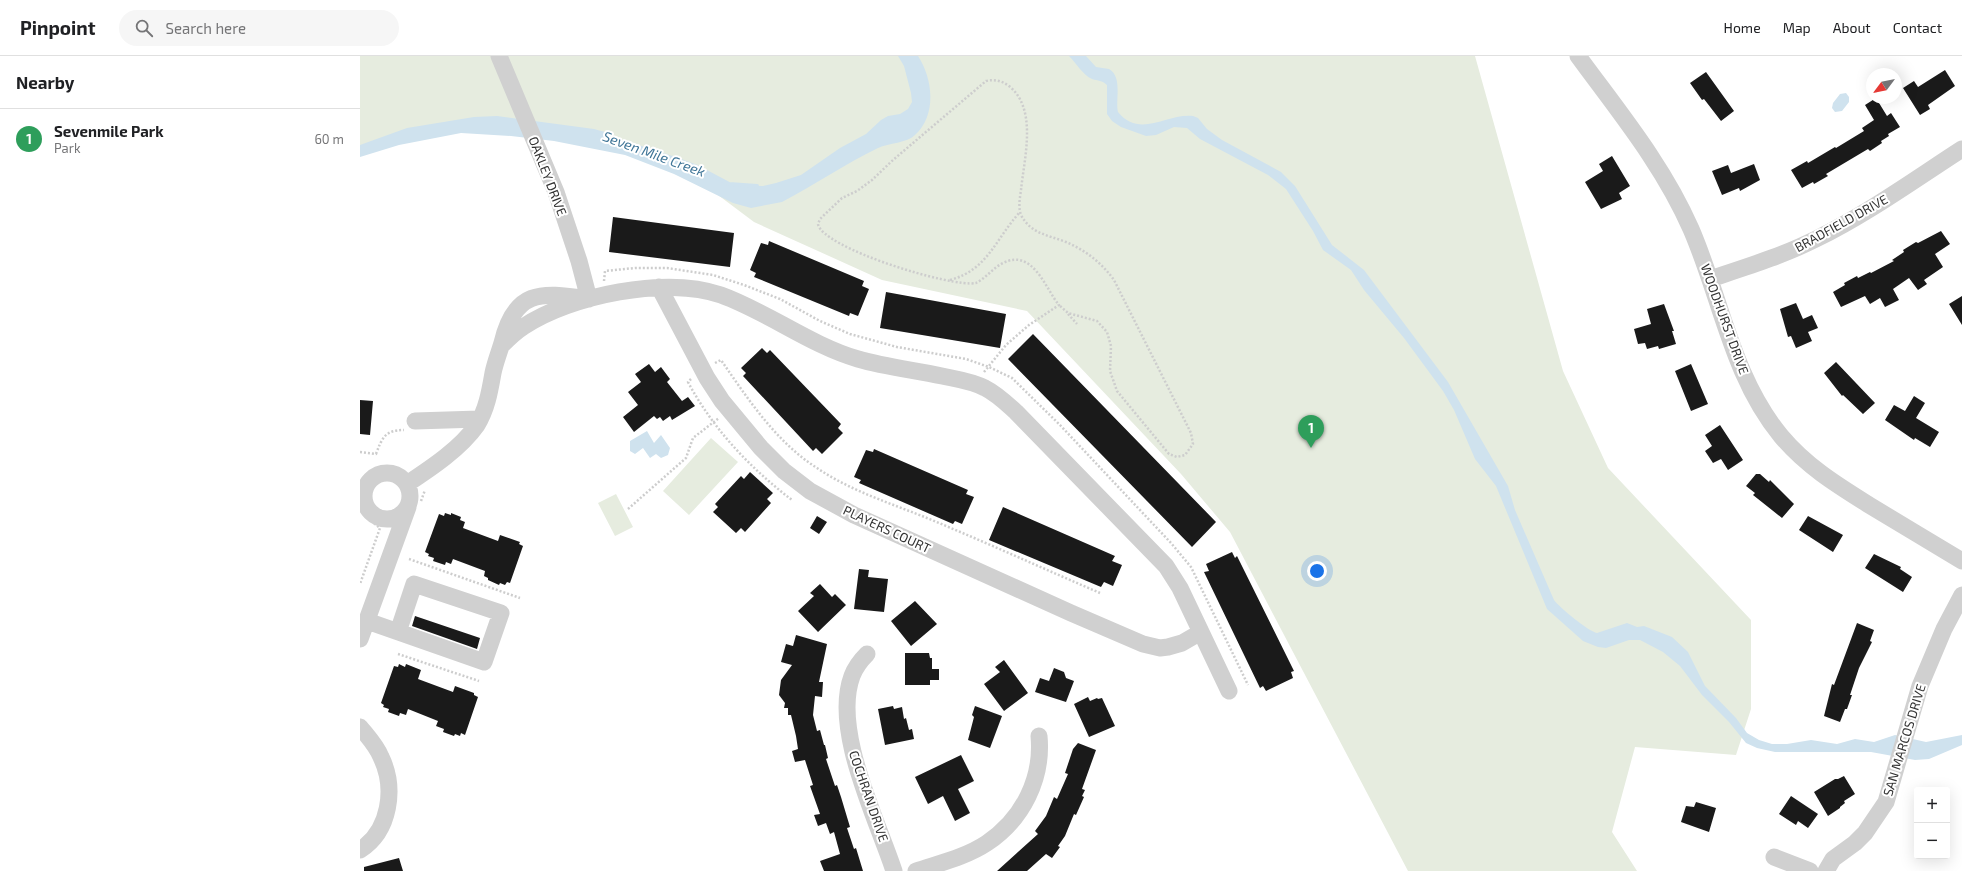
<!DOCTYPE html>
<meta charset="utf-8">
<style>
body{margin:0;font-family:"Exo 2",sans-serif;background:#f6f6f6;color:#202124}
.controls{position:absolute;right:12px;bottom:12px;display:grid;overflow:hidden;border-radius:4px;box-shadow:0 4px 16px #0002}
.controls button{width:36px;height:36px;display:grid;place-items:center;padding:0;border:0;border-bottom:1px solid #e0e0e0;background:#fff;color:#202124;font:20px sans-serif}
.compass{position:absolute;left:1506px;top:12px;width:36px;height:36px;border-radius:50%;background:#fff;box-shadow:0 4px 16px #0002;rotate:238deg}
.you{position:absolute;left:957px;top:515px;width:14px;height:14px;margin:-10px;border:3px solid #fff;border-radius:50%;background:#1a73e8;box-shadow:0 0 0 6px #1a73e833}
.badge{display:grid;place-items:center;width:26px;height:26px;border-radius:50%;background:#ea580c;color:#fff;font-size:13px;font-weight:700}
.pin{position:absolute;translate:-50% -33px;filter:drop-shadow(0 1px 2px #0008)}
.pin::after{content:'';position:absolute;top:21px;width:14px;height:12px;background:inherit;clip-path:polygon(0 0,100% 0,50% 100%)}
.list{margin:0;padding:0;list-style:none}
h2{display:flex;justify-content:space-between;align-items:center;height:52px;margin:0;padding:0 16px;font-size:17px}
h2 small{font-size:13px;font-weight:400;color:#757577}
.list li{display:grid;grid-template-columns:26px 1fr auto;gap:12px;align-items:center;box-sizing:border-box;height:60px;padding:0 16px;border-top:1px solid #e0e0e0}
.list b{display:block;font-size:15px;white-space:nowrap}
.list p{margin:0;font-size:13px;white-space:nowrap;color:#757577}
.list em{font-size:13px;font-style:normal;color:#757577}
.icon{flex:none;width:22px;height:22px;fill:none;stroke:currentColor;stroke-width:2;stroke-linecap:round;stroke-linejoin:round}
.map{position:relative;flex:none;width:1602px;height:815px;overflow:hidden}
header{display:flex;align-items:center;gap:24px;box-sizing:border-box;height:56px;padding:0 20px;background:#fff;border-bottom:1px solid #e0e0e0}
header strong{font-size:19px}
nav{display:flex;gap:22px;margin-inline-start:auto;font-size:14px}
.search{width:280px;height:36px;background:#f6f6f6;display:flex;align-items:center;gap:10px;box-sizing:border-box;padding:0 14px;border-radius:22px;color:#757577;font-size:15px}
main{display:flex}
aside{flex:1;background:#fff}
.map>svg:first-child{display:block}
.green{fill:#e6ecdf}
.water{fill:#cfe2ee}
.lines{fill:none;stroke-linecap:round;stroke-linejoin:round}
.stream{stroke:#cfe2ee;stroke-width:4}
.building{fill:#1a1a1a}
.path{stroke:#cdcdcd;stroke-width:2.5;stroke-dasharray:2 2;stroke-linecap:butt}
.minor{stroke:#d0d0d0;stroke-width:17}
.labels{text-anchor:middle;stroke-width:4;stroke-linejoin:round;paint-order:stroke}
.street-label{font-size:13px;fill:#333;stroke:#fff}
.water-label{font-size:14px;font-style:italic;fill:#3f7597;stroke:#fff}
</style>
<header>
<strong>Pinpoint</strong>
<div class="search"><svg class="icon" aria-label="search" viewBox="0 0 24 24"><circle cx="10" cy="10" r="6"/><path d="M15 15l6 6"/></svg>Search here</div>
<nav><a>Home</a><a>Map</a><a>About</a><a>Contact</a></nav>
</header>
<main>
<aside>
<h2>Nearby<small></small></h2>
<ul class="list">
<li><span class="badge" style="background:#2e9e5b">1</span><div><b>Sevenmile Park</b><p>Park</p></div><em>60 m</em></li>
</ul>
</aside>
<div class="map">
<svg width="1602" height="815" viewBox="0 0 1602 815">
<rect width="100%" height="100%" fill="#fff"/>
<path class="green" d="M0,0H1115L1203,315L1248,412L1391,564V653L1376,699L1275,691L1252,776L1277,815H1048L870,476L821,418L667,255L522,224L394,166L330,118L223,79L105,66L0,92Z
M351,382L378,406L329,459L303,435Z
M256,438L273,471L255,480L238,447Z"/>
<path class="water" d="M538,0H558C573,23 577,59 555,79C547,87 529,87 518,92C485,108 454,129 422,146L391,152L373,147L314,118L265,99L194,85L151,80L101,77L39,89L0,101V89L47,72L114,61L137,60L234,73L245,76L264,87L286,96L314,100L324,104L333,113L354,119L362,125L373,129L403,130L416,127L441,119L480,92L506,78L521,64L528,60L540,58L548,53L552,46L551,37L544,10Z
M709,0H726L736,11C740,12 745,12 749,13C763,21 755,44 758,56C780,83 807,57 833,60L838,62L847,73L862,84L921,116L935,130L972,189L1004,214L1088,326L1148,430L1155,454L1194,544C1200,552 1228,575 1237,577L1267,567L1277,571L1284,570L1312,581L1328,596L1345,630L1376,662L1387,677L1399,684L1412,688H1427L1451,684L1477,688L1495,683L1514,686L1535,679L1566,686L1602,679V689L1569,703L1555,704L1511,696H1415L1397,692L1386,687L1369,666L1342,639L1320,610L1303,596L1280,584H1269L1246,592L1238,591L1223,585L1187,553L1136,430L1115,403L1094,354L1083,335L1044,282L1004,234L991,214L963,194L953,175L926,133L908,119L840,83L827,72L814,71L796,79L786,80L761,71L752,65L747,58V29C742,24 738,25 732,23C723,19 716,7 709,0Z
M1486,37L1489,41V46L1482,55L1475,56L1472,52L1473,47L1480,38Z
M287,375L294,387L301,379L310,392L308,399L301,402L296,398L290,402L283,392L275,398L270,395V385Z"/>
<g class="lines">
<path class="stream" d="M256,84L309,101
M323,106L337,111L369,128L397,130"/>
</g>
<path class="building" d="M1585,14L1595,30L1568,49L1570,53L1560,59L1543,32L1554,25L1558,31Z
M1346,16L1374,55L1361,65L1344,43L1342,44L1330,27Z
M1516,42L1527,60L1531,57L1540,71L1528,78L1529,80L1521,85L1522,87L1510,95L1508,93L1466,118L1468,120L1454,128L1453,126L1442,132L1431,114L1447,105L1448,107L1475,91L1476,92L1504,75L1502,72L1514,64L1505,49Z
M1252,100L1270,130L1259,137L1262,143L1241,153L1225,126L1243,115L1239,108Z
M1394,108L1400,124L1380,135L1379,132L1362,139L1352,115L1368,109L1371,117Z
M253,161L374,177L370,211L249,196Z
M1581,175L1590,188L1575,198L1583,211L1564,224L1567,228L1558,234L1549,222L1533,233L1539,244L1525,251L1520,242L1510,248L1505,240L1481,251L1473,236L1485,229L1484,227L1497,220L1498,222L1510,216L1511,217L1534,205L1532,204L1544,196L1543,194L1556,186L1558,187Z
M409,185L504,225L502,230L509,233L498,260L490,257L489,260L394,221L396,217L390,214L401,187L408,189Z
M526,236L646,258L640,292L520,272Z
M1602,240V269L1589,248Z
M1436,247L1443,263L1452,259L1458,272L1448,276L1452,285L1436,292L1431,280L1428,281L1420,253Z
M1304,248L1314,275H1312L1316,288L1299,293L1298,290L1287,293L1285,287L1278,288L1274,273L1291,268L1287,253Z
M673,278L856,466L832,491L648,303Z
M402,292L407,297L410,294L481,368L478,372L483,377L462,398L456,392L453,395L383,320L386,317L381,312Z
M1476,306L1515,347L1503,358L1483,339L1482,340L1464,317Z
M289,308L295,316L301,311L310,323L307,326L322,345L328,341L335,350L312,364L310,360L303,365L300,361L297,363L294,360L274,376L263,361L278,349L268,336L281,326L275,318Z
M1331,308L1348,348L1331,355L1315,315Z
M1554,340L1565,347L1556,362L1579,376L1570,391L1555,382L1554,384L1525,364L1534,349L1545,355Z
M0,344L13,345L10,379L0,378Z
M1360,369L1383,404L1368,414L1361,403L1353,407L1345,395L1352,390L1345,379Z
M514,393L608,434L606,438L614,441L602,468L595,465L593,468L499,427L501,424L494,421L506,394L513,396Z
M390,416L413,437L407,443L411,447L385,476L381,472L376,477L353,456L358,451L355,448L381,420L384,423Z
M1396,418H1400L1409,426L1410,424L1434,448L1422,462L1393,439L1395,437L1386,430Z
M643,451L755,500L752,505L762,509L753,530L744,526L741,531L629,484Z
M85,457L91,459V457L101,461L100,464L105,466L103,472L138,485L140,479L160,486L159,488L163,490L150,527L147,526L145,529L140,527L139,529L128,524V522L124,520L125,515L93,503L91,508L86,506L85,509L73,505L74,502L68,500L69,498L65,496L79,458L84,460Z
M457,460L467,466L459,478L450,472Z
M1448,460L1483,479L1473,496L1439,474Z
M872,496L875,502L877,500L934,615L931,616L933,622L906,635L903,630L900,632L844,516L849,515L846,508Z
M1514,498L1541,511L1540,513L1552,521L1543,536L1505,512Z
M499,513L509,514L508,521L528,523L524,556L494,553Z
M460,528L472,541L475,538L486,549L458,576L438,555L454,540L450,537Z
M555,545L577,568L551,590L531,565Z
M55,560L120,582L117,593L52,570Z
M1497,567L1514,574L1510,585L1512,586L1499,612L1490,639H1492L1487,653H1485L1480,666L1464,660L1472,628L1474,629Z
M436,579L467,588L459,626H463L462,641L455,640L453,659L457,675L460,674L464,689H465L468,702L466,703L475,730L477,729L481,741L490,771L487,772L494,793L496,792L503,815H464L460,805L480,798L474,776L470,778L466,767L458,770L454,759L460,758L450,730L453,729L445,704L435,706L432,695L438,693L436,680L431,659H428V652H424L425,647L419,639L421,624L432,609L421,606L426,588L433,590Z
M545,597H569L570,602H572V613H579V624H570V629H545Z
M644,604L668,637L644,655L624,628L640,616L635,611Z
M39,608L45,611L46,608L61,614L58,623L93,636L95,630L114,637V639L118,641L105,679L101,677L100,680L95,678L94,680L83,676L84,673L76,670L78,665L48,653L46,659L40,657L39,660L28,656L29,653L23,651L24,649L21,647L34,610L38,611Z
M694,612L704,616L706,622L714,625L706,646L675,636L680,622L689,625Z
M728,641L730,645L737,642L738,643L742,642L755,670L729,681L714,648Z
M533,650L534,653L542,651L544,663L546,662L549,674L552,673L554,683L525,689L518,653Z
M615,650L642,660L630,692L608,684L614,661L612,659Z
M718,687L736,694L722,733L725,734L722,740L724,741L716,759L714,758L705,780L698,790L700,791L692,802L686,798L667,815H637L678,778L675,775L686,760L694,741L697,743L708,718L705,717L713,693Z
M601,699L614,725L598,733L610,757L595,765L583,740L568,748L555,721Z
M1484,720L1495,738L1484,745L1485,747L1480,751V752L1468,760L1454,736L1475,723H1478Z
M1431,740L1458,758L1448,772L1438,765L1436,769L1419,758Z
M1336,746L1356,752L1349,776L1321,766L1326,750L1334,751Z
M39,802L43,815H4V811Z"/>
<g class="lines">
<path class="path" d="M590,224C628,214 636,182 660,156
M244,225L245,215L275,212H307L353,219L384,229L420,243L460,265L490,278L537,291L606,303L629,311L652,322L700,369L811,487L831,511L888,629
M708,258L717,268
M355,307L361,304C388,343 416,386 457,412C491,435 530,447 567,462C625,486 682,512 740,537
M624,316L646,289L669,269L699,249C685,232 673,192 643,207C633,212 626,222 616,227C592,232 462,192 458,168L460,163L482,142L497,135L512,124L533,104L626,25C635,23 642,25 649,30C678,53 664,103 661,134C660,141 658,151 661,159C671,178 688,179 706,186C725,194 742,207 754,224L831,377L833,388L825,399L817,401L809,398L757,335L750,315L751,290L747,276L737,265L708,257L699,249
M331,323L328,326C353,373 390,412 432,444
M0,396L16,398C22,382 25,374 44,374
M61,445L65,434
M0,453L9,463L20,472L0,528
M268,453L326,402L333,382L359,362
M49,503L160,542
M38,598L119,625"/>
<path class="minor" d="M139,0L196,136L219,205L229,243
M1218,0C1259,56 1303,109 1331,173C1361,242 1372,321 1421,380C1446,410 1477,429 1509,449C1540,468 1571,486 1602,505
M1350,223C1386,211 1422,200 1456,183C1507,158 1554,124 1602,93
M299,231L347,322L362,345L401,392L424,415L450,435L494,459L711,557L783,588L800,592L808,591L822,587L841,576
M142,289C148,283 155,276 163,271C211,239 306,220 361,239C408,256 450,289 498,303C526,311 554,314 582,320C596,323 612,325 625,332C637,338 646,347 656,356L806,510L820,532L869,635
M55,365L119,363
M4 440a23 23 0 1 1 46 0a23 23 0 1 1-46 0Z
M47,428C71,412 100,393 117,369C127,353 130,334 133,317C135,307 139,297 142,287C154,235 180,235 227,243
M7,565L124,606L141,557L54,528L38,576
M0,583L48,451
M507,598C501,604 495,612 492,620C472,674 517,763 534,815
M0,671C8,681 16,689 21,701C36,732 30,775 0,794
M1414,801L1450,815
M556,815C580,807 606,801 627,787C663,763 683,722 679,680
M1466,815L1473,803L1495,787L1505,777L1526,746L1560,630L1584,573L1602,539"/>
</g>
<g class="labels">
<g class="street-label">
<text transform="translate(188 120) rotate(69)" y="5">OAKLEY DRIVE</text>
<text transform="translate(1481 167) rotate(-29)" y="5">BRADFIELD DRIVE</text>
<text transform="translate(1365 263) rotate(70)" y="5">WOODHURST DRIVE</text>
<text transform="translate(527 473) rotate(25)" y="5">PLAYERS COURT</text>
<text transform="translate(1544 684) rotate(-73)" y="5">SAN MARCOS DRIVE</text>
<text transform="translate(509 740) rotate(71)" y="5">COCHRAN DRIVE</text>
</g>
<g class="water-label">
<text transform="translate(294 98) rotate(20)" y="5">Seven Mile Creek</text>
</g>
</g>
</svg>
<div class="controls">
<button>+</button>
<button>−</button>
</div>
<svg class="compass" viewBox="-18 -18 36 36"><path d="M0-13l5 13h-10z" fill="#e53935"/><path d="M0 13l5-13h-10z" fill="#757577"/></svg>
<div class="you"></div>
<div class="pin badge" style="left:951px;top:392px;background:#2e9e5b">1</div>
</div>
</main>
